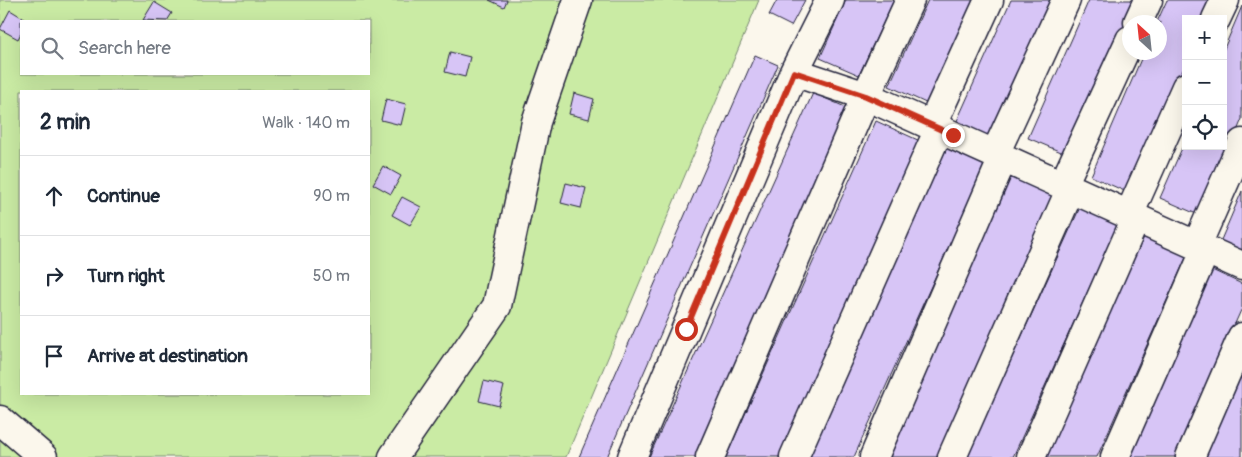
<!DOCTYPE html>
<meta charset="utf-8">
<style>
body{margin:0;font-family:Pangolin,sans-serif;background:#f2f2f3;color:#1f2937}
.controls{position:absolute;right:15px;top:15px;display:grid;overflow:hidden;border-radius:0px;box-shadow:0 5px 20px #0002}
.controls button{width:45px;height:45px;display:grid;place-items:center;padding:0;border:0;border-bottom:1px solid #e0e1e3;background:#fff;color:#1f2937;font:25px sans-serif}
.compass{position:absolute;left:1122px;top:15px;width:45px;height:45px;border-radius:50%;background:#fff;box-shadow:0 5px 20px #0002;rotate:333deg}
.stop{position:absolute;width:15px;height:15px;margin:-11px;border:4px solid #c8321e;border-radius:50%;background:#fff}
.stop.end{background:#c8321e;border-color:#fff;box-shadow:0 1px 5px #0008}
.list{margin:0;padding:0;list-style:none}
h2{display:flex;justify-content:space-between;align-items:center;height:65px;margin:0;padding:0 20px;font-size:21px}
h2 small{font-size:16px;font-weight:400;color:#747a83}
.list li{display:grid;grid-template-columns:32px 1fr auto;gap:15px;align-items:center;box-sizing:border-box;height:80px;padding:0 20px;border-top:1px solid #e0e1e3}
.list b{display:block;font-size:19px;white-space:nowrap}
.list em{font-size:16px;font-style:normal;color:#747a83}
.icon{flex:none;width:28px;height:28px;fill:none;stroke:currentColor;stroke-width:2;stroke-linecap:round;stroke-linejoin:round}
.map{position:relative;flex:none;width:1242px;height:457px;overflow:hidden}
.search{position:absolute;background:#fff;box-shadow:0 5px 20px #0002;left:20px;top:20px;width:350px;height:55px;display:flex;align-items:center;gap:12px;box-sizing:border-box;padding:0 18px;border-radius:0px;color:#747a83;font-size:19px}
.panel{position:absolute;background:#fff;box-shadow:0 5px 20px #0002;left:20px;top:90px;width:350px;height:305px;border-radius:0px}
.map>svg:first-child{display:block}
.green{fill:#caeba4;stroke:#768670;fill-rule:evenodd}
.building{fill:#d7c5f6;stroke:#22223b}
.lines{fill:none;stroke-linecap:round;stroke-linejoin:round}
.minor-casing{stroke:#22223b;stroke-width:31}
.minor{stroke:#fbf7ec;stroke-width:28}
.route{stroke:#c8321e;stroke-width:6}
</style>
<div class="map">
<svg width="1242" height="457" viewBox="0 0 1242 457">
<rect width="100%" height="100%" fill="#fbf7ec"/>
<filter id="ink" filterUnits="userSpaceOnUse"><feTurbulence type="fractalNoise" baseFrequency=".02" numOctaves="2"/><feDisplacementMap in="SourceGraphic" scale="10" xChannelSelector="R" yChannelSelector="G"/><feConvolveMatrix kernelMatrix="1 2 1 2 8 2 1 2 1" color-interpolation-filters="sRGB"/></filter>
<g filter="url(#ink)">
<path class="green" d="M0,0H759L566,457H0ZM21,21H369V74H21ZM21,91H369V394H21Z"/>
<path class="building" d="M489,0H507L504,7Z
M777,0H805L791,26L769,15Z
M846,0H894L859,75L820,58Z
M928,0H975L928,104L889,86Z
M1011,0H1058L994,141L956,123Z
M1089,0H1142L1073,157L1028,138Z
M1167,0H1213L1205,19H1186V63L1129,193L1091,176L1144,52H1160V22H1157Z
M154,2L172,13L167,21L143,20Z
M1242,6V119L1201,216L1160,198L1186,139V146H1223V51Z
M10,10L28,21H21V33L18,39L0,29Z
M450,52L470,57L465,77L445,72Z
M755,55L778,65L607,457H579Z
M574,93L594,99L589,119L569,114Z
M813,93L852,110L695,457H649Z
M386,99L406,104L401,125L381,120Z
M876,121L920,141L779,457H726Z
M948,145L987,162L854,457H807Z
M383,166L401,176L391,194L373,184Z
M1011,173L1055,192L937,457H885Z
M566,183L586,188L581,208L561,203Z
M1242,191V258L1218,247Z
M402,197L421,207L410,225L392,215Z
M1081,205L1119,222L1013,457H967Z
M1143,233L1188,253L1097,457H1044Z
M1212,270L1242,284V308L1175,457H1128Z
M1242,373V457H1205Z
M484,381L504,386L499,406L479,401Z"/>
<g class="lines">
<g class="minor-casing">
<path id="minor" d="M1216,19L1225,0
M1138,22L1148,0
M794,72L866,96L1242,266
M932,125L989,0
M995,154L1066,0
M1063,185L1130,40
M1129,215L1186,87
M1197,245L1242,143
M0,420L43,457
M393,457L497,306L536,122L578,0
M632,457L794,72L830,0
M710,457L866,96L910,0
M794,457L939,129
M874,457L1003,158
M952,457L1071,188
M1031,457L1136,218
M1115,457L1206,249
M1190,457L1242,337"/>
</g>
<use href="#minor" class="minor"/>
</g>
</g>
<g class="lines" filter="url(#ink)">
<path class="route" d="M686,329L794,72L866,96L953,135"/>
</g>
</svg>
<div class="controls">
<button>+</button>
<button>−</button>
<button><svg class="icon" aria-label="locate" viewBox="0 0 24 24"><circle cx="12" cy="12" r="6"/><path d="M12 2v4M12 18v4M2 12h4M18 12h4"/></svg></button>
</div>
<svg class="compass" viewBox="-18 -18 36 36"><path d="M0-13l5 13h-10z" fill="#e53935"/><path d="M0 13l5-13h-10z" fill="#747a83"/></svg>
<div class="stop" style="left:686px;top:329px"></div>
<div class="stop end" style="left:953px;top:135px"></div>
<div class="search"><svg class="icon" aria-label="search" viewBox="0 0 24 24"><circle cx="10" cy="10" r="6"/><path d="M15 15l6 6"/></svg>Search here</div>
<section class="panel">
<h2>2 min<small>Walk · 140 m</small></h2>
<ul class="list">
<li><svg class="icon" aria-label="ahead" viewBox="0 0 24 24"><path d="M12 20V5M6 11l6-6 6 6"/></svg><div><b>Continue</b></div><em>90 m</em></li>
<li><svg class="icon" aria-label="right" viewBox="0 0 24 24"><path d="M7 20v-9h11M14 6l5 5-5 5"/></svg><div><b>Turn right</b></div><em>50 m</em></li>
<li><svg class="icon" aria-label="arrive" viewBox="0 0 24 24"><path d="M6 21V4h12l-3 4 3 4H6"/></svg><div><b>Arrive at destination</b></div></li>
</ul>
</section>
</div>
